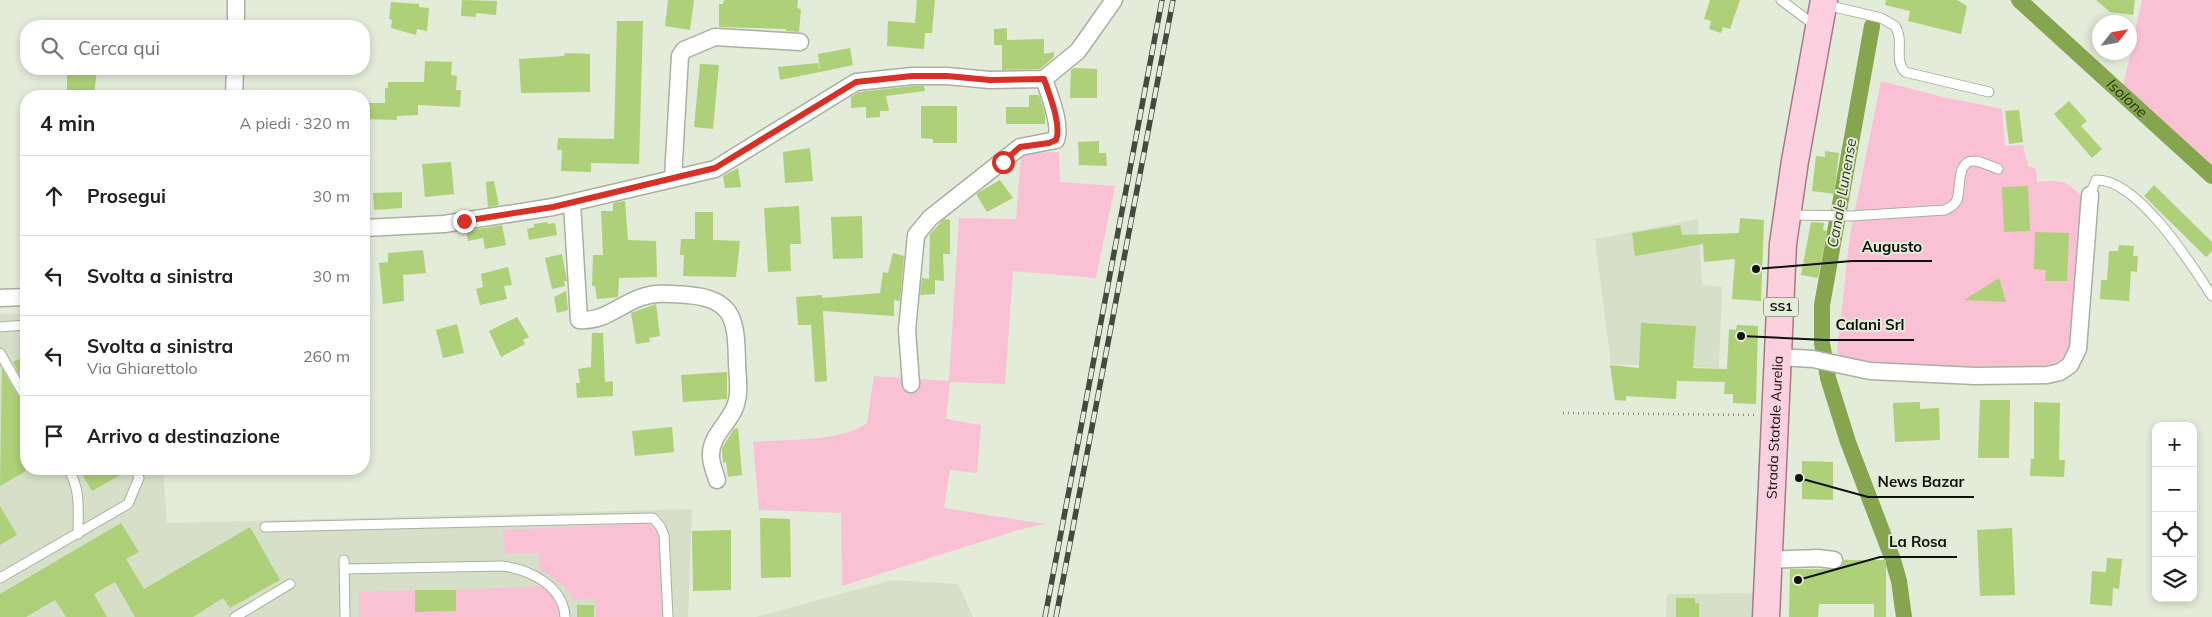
<!DOCTYPE html>
<html lang="it">
<meta charset="utf-8">
<style>
body{margin:0;font-family:Mulish,sans-serif;background:#f2f2f2;color:#202124}
.controls{position:absolute;right:15px;bottom:15px;display:grid;overflow:hidden;border-radius:10px;box-shadow:0 2px 8px #0003}
.controls button{width:45px;height:45px;display:grid;place-items:center;padding:0;border:0;border-bottom:1px solid #e0e0e0;background:#fff;color:#202124;font:25px sans-serif}
.compass{position:absolute;left:2092px;top:15px;width:45px;height:45px;border-radius:50%;background:#fff;box-shadow:0 2px 8px #0003;rotate:59deg}
.stop{position:absolute;width:15px;height:15px;margin:-11px;border:4px solid #d93025;border-radius:50%;background:#fff}
.stop.end{background:#d93025;border-color:#fff;box-shadow:0 1px 5px #0008}
.list{margin:0;padding:0;list-style:none}
h2{display:flex;justify-content:space-between;align-items:center;height:65px;margin:0;padding:0 20px;font-size:21px}
h2 small{font-size:16px;font-weight:400;color:#757577}
.list li{display:grid;grid-template-columns:32px 1fr auto;gap:15px;align-items:center;box-sizing:border-box;height:80px;padding:0 20px;border-top:1px solid #e0e0e0}
.list b{display:block;font-size:19px;white-space:nowrap}
.list p{margin:0;font-size:16px;white-space:nowrap;color:#757577}
.list em{font-size:16px;font-style:normal;color:#757577}
.icon{flex:none;width:28px;height:28px;fill:none;stroke:currentColor;stroke-width:2;stroke-linecap:round;stroke-linejoin:round}
.map{position:relative;flex:none;width:2212px;height:617px;overflow:hidden}
.search{position:absolute;background:#fff;box-shadow:0 2px 8px #0003;left:20px;top:20px;width:350px;height:55px;display:flex;align-items:center;gap:12px;box-sizing:border-box;padding:0 18px;border-radius:20px;color:#757577;font-size:19px}
.panel{position:absolute;background:#fff;box-shadow:0 2px 8px #0003;left:20px;top:90px;width:350px;height:385px;border-radius:20px}
.map>svg:first-child{display:block}
.built{fill:#d6e0c8}
.green{fill:#fac1d4}
.lines{fill:none;stroke-linecap:round;stroke-linejoin:round}
.canal{stroke:#85a64f;stroke-width:16}
.building{fill:#add078}
.service-casing{stroke:#a9b09f;stroke-width:11}
.minor-casing{stroke:#a9b09f;stroke-width:19}
.primary-casing{stroke:#a87987;stroke-width:29}
.path{stroke:#868b7f;stroke-width:2.5;stroke-dasharray:1 4;stroke-linecap:butt}
.service{stroke:#fff;stroke-width:9}
.minor{stroke:#fff;stroke-width:16}
.primary{stroke:#fdd0df;stroke-width:26}
.rail-casing{stroke:#454940;stroke-width:5.5}
.rail{stroke:#e3ebd9;stroke-width:4;stroke-dasharray:11;stroke-linecap:butt}
.route{stroke:#d93025;stroke-width:6}
.labels{text-anchor:middle;stroke-width:4;stroke-linejoin:round;paint-order:stroke}
.shield{fill:#e3ebd9;stroke:#4f5249;stroke-width:1}
.shield-label{font-size:12px;font-weight:bold;fill:#0f110b}
.street-label{font-size:14px;fill:#0f110b;stroke:#e3ebd9}
.water-label{font-size:15px;font-style:italic;fill:#2a3813;stroke:#e3ebd9}
.leader{fill:none;stroke:#0f110b;stroke-width:2}
.callout-dot{fill:#0f110b;stroke:#e3ebd9;stroke-width:2}
.callout-label{font-size:15px;text-anchor:middle;font-weight:bold;fill:#0f110b;stroke:#e3ebd9;stroke-width:4;stroke-linejoin:round;paint-order:stroke}
</style>
<div class="map">
<svg width="2212" height="617" viewBox="0 0 2212 617">
<rect width="100%" height="100%" fill="#e3ebd9"/>
<path class="built" d="M1698,219L1702,285L1722,287L1719,368L1611,364L1595,239Z
M0,314H26V469H163L167,523L692,509L688,617H0Z
M892,580L958,584L973,617H756Z
M1756,593L1752,617H1666L1667,594Z"/>
<path class="green" d="M2142,0H2212V167L2123,87Z
M1881,81L1943,97L2002,109L2005,146L2023,145L2028,166L2036,169L2037,182C2063,180 2064,179 2083,198L2073,339C2063,359 2062,362 2040,367L1897,366L1840,356L1837,351L1850,235Z
M1059,152L1060,182L1115,186L1096,278L1013,271L1005,384L950,382L946,419L981,425L977,473L950,470L944,508L1045,524L1018,530L842,586L841,513L759,510L753,442C785,439 842,442 867,423L874,376L949,381L959,218L1016,219L1021,153Z
M648,523L658,533L662,617H596L595,599L573,600L565,587L539,568L538,553L505,554L503,530Z
M541,586C552,595 560,602 561,617H359V592L415,590V612L456,611V590Z"/>
<g class="lines">
<g class="canal">
<path id="s1" d="M2019,0L2212,176"/>
<path d="M1872,26L1822,305V343L1828,378L1848,442L1893,560L1899,581L1904,617"/>
</g>
</g>
<path class="building" d="M462,0L497,1L496,15L476,13V17L461,16Z
M668,0H694L690,30L665,26Z
M724,0H798L797,8L801,9L799,32L786,31V29L719,27V4H723Z
M917,0H935L932,33H925L924,49L887,46L888,21L915,23Z
M1710,0H1740L1730,29L1723,27L1721,33L1709,29L1711,21L1704,19Z
M1886,0H1957L1967,6L1961,34L1908,21L1910,11L1885,5Z
M2096,0H2135L2133,15L2110,12Z
M391,2L419,4V7L429,8L427,31L417,29L416,35L391,28L392,20L389,19Z
M617,21H643L639,164L591,163V172L561,171L562,150H557L558,138L614,139Z
M1007,28V40L1044,39V54L1054,52V57L1040,69L1002,70V45H994V29Z
M850,48L853,65L820,72L818,54Z
M565,53L590,54V92L521,93L519,59L564,56Z
M425,61L452,62L451,75L457,76L456,90H461L460,107L418,105V115L397,116V120L364,119V103H385V88H388V82H424Z
M818,63L820,72L780,80L778,67Z
M700,64L719,65L713,129L694,127Z
M1074,68L1097,69V98H1070L1071,70Z
M67,69H97L94,96H67Z
M913,86H924L925,91L886,96L889,111H880V117L866,118V107L851,108V97L859,92Z
M1029,95H1039L1045,114V124H1006V107H1029Z
M2069,101L2087,121L2081,126L2102,149L2092,158L2054,114Z
M921,106H957V143H933V139L921,138Z
M2019,110L2023,142L2009,144L2005,111Z
M1099,141V153H1106L1107,166L1079,165L1078,142Z
M810,148L813,181L785,183L783,152Z
M1825,151L1839,153L1834,194L1812,191L1816,156L1825,157Z
M451,162L454,194L425,197L422,164Z
M738,168L741,187L725,188L723,176Z
M1000,180L1013,198L987,212L976,194Z
M494,181L499,205L488,207L486,182Z
M2154,185L2212,242V251L2206,257L2144,196Z
M2028,186L2030,231L2004,232L2002,187Z
M402,192V208L374,210L373,193Z
M625,201L628,240L656,241L657,277L619,278L618,297L597,299L595,286H592L593,255H603L601,211H613V203Z
M799,206L801,244H790L791,271L768,272L764,208Z
M695,212H713V240L740,241L736,277L683,276L684,255H680L681,239H695Z
M862,216L863,258L833,259L831,217Z
M1740,218L1764,220L1761,301L1732,299L1735,259L1704,262L1703,244L1635,256L1632,233L1680,225L1682,235L1739,233Z
M944,219L950,220V254H943L944,281L935,280V294L920,295L922,278L929,279L930,234Z
M547,222L548,224L555,223L557,235L529,240L527,229L534,227V224Z
M1811,222L1824,223L1823,230L1827,231L1818,278L1801,275Z
M502,225L506,245L485,249L483,238L468,241L466,231Z
M2035,232L2069,233L2067,281H2045L2046,270L2034,269Z
M2119,245L2134,246L2133,256H2138L2137,272L2131,271L2129,301L2100,299L2101,280H2107L2109,251H2118Z
M423,250L426,273L403,275L404,301L383,304L379,263L388,262V253Z
M893,253L904,256L900,301L894,300V316L823,311L827,381L815,382L811,325H798L796,297L822,295V298L880,293L883,272L888,273Z
M562,254L567,281H564L565,286L552,289L545,258Z
M508,267L512,285L504,286L507,299L480,305L476,289L483,287L481,274Z
M1999,278L2006,302L1964,300Z
M566,291L568,310L557,313L554,297Z
M656,304L660,336L649,338L650,342L636,344L631,313Z
M517,317L529,337L523,340L525,344L501,357L489,331Z
M1641,323L1696,326L1693,368L1727,369L1729,329L1736,330L1737,325L1758,326L1756,404L1733,403V394H1724L1725,382L1677,381L1676,399L1626,396V401L1615,400L1610,365L1639,368Z
M457,324L464,353L443,358L436,330Z
M592,333H603L605,382L613,381V396L577,398L576,383H580L578,369L591,367Z
M26,356V386L13,362Z
M2,368L21,401L26,404V471L0,486Z
M727,372V399L683,402L681,375Z
M1980,400H2010L2009,458H1978Z
M1920,402V409L1939,408L1940,440L1895,442L1893,403Z
M2034,402L2060,403L2059,460H2065L2064,477L2030,476L2031,459H2034Z
M672,427L674,452L635,456L632,431Z
M738,428L742,475L728,477L726,462L723,463L722,448L734,429Z
M1802,461L1833,462V500L1802,499Z
M79,469H129V470L92,491Z
M0,506L17,535L0,545Z
M760,518L790,519L791,577L761,578Z
M121,523L139,552L126,559L144,589L250,527L280,580L230,608L223,598L193,617H135L115,582L94,594L107,617H66L55,600L26,617H0V594Z
M2012,528L2015,595L1980,596L1977,530Z
M731,530V590L693,591L692,531Z
M2107,558L2122,559L2119,589L2113,588L2112,606L2090,604L2092,571L2106,572Z
M1844,560H1886V617H1874V604H1819L1818,617H1789L1790,569H1837L1842,566Z
M415,590H456V611L415,612Z
M1676,598H1695V603H1699V617H1676Z
M577,605H594V617H577Z"/>
<g class="lines">
<g class="service-casing">
<path id="service" d="M1781,0L1817,27
M1826,5L1881,18L1895,26C1905,41 1893,59 1905,72L1989,92
M2090,195L2096,180C2137,178 2192,265 2212,296
M1790,215L1851,216L1945,210C1950,207 1954,206 1957,200C1961,189 1956,159 1975,161C1982,162 1991,166 1998,169
M0,327L26,325
M0,353L26,398
M68,469C81,489 78,510 78,534
M265,527L653,518L660,526L664,535L668,617
M344,560L345,617
M344,569L503,566C531,570 563,586 565,617
M0,578L128,504L139,478L135,469
M235,617L290,584"/>
</g>
<g class="minor-casing">
<path id="minor" d="M236,26V0
M234,96L235,69
M673,178L680,56L684,50L715,37L800,42
M572,203L579,320C605,322 620,304 642,297C657,292 672,294 687,295C735,298 736,322 737,362C737,374 740,389 737,400C734,420 711,433 711,454C710,462 715,472 717,480
M364,228L444,224L553,207L715,169L856,82L912,76H947L990,80L1044,79L1078,51L1114,0
M0,298L26,297
M1778,357L1813,359L1870,371L1975,376L2047,375L2060,372L2070,365L2078,349L2090,195
M911,384L907,330L916,235L930,218L1020,147L1056,140C1062,125 1049,94 1044,79
M1768,560L1818,558L1834,560"/>
</g>
<g class="primary-casing">
<g id="primary">
<path id="s2" d="M1766,617L1783,244L1795,161L1824,0"/>
</g>
</g>
<path class="path" d="M1563,413L1754,415"/>
<use href="#service" class="service"/>
<use href="#minor" class="minor"/>
<use href="#primary" class="primary"/>
<g class="rail-casing">
<path id="rail" d="M1045,617L1162,0
M1056,617L1173,0"/>
</g>
<use href="#rail" class="rail"/>
</g>
<g class="lines">
<path class="route" d="M464,221L553,207L715,168L856,82L912,76H947L990,80L1044,79C1049,94 1062,125 1056,140L1049,143L1020,147L1003,162"/>
</g>
<g class="labels">
<rect class="shield" x="1763.5" y="297.5" width="35" height="19" rx="4"/>
<g class="shield-label">
<text x="1781" y="311">SS1</text>
</g>
<g class="street-label">
<text dy="5" stroke="none"><textPath href="#s2" startOffset="190">Strada Statale Aurelia</textPath></text>
</g>
<g class="water-label">
<text dy="5" stroke="none"><textPath href="#s1" startOffset="146">Isolone</textPath></text>
<text transform="translate(1842 193) rotate(-80)" y="5">Canale Lunense</text>
</g>
</g>
<path class="leader" d="M1756 269L1852 261H1932M1741 336L1825 340H1914M1799 478L1868 497H1974M1798 580L1880 557H1957"/>
<g class="callout-dot">
<circle cx="1756" cy="269" r="5"/>
<circle cx="1741" cy="336" r="5"/>
<circle cx="1799" cy="478" r="5"/>
<circle cx="1798" cy="580" r="5"/>
</g>
<g class="callout-label">
<text x="1892" y="252">Augusto</text>
<text x="1870" y="330">Calani Srl</text>
<text x="1921" y="487">News Bazar</text>
<text x="1918" y="547">La Rosa</text>
</g>
</svg>
<div class="controls">
<button>+</button>
<button>−</button>
<button><svg class="icon" aria-label="locate" viewBox="0 0 24 24"><circle cx="12" cy="12" r="6"/><path d="M12 2v4M12 18v4M2 12h4M18 12h4"/></svg></button>
<button><svg class="icon" aria-label="layers" viewBox="0 0 24 24"><path d="M12 4l9 5-9 5-9-5zM3 14l9 5 9-5"/></svg></button>
</div>
<svg class="compass" viewBox="-18 -18 36 36"><path d="M0-13l5 13h-10z" fill="#e53935"/><path d="M0 13l5-13h-10z" fill="#757577"/></svg>
<div class="stop" style="left:1003px;top:162px"></div>
<div class="stop end" style="left:464px;top:221px"></div>
<div class="search"><svg class="icon" aria-label="search" viewBox="0 0 24 24"><circle cx="10" cy="10" r="6"/><path d="M15 15l6 6"/></svg>Cerca qui</div>
<section class="panel">
<h2>4 min<small>A piedi · 320 m</small></h2>
<ul class="list">
<li><svg class="icon" aria-label="ahead" viewBox="0 0 24 24"><path d="M12 20V5M6 11l6-6 6 6"/></svg><div><b>Prosegui</b></div><em>30 m</em></li>
<li><svg class="icon" aria-label="left" viewBox="0 0 24 24"><path d="M17 20v-9H6M10 6l-5 5 5 5"/></svg><div><b>Svolta a sinistra</b></div><em>30 m</em></li>
<li><svg class="icon" aria-label="left" viewBox="0 0 24 24"><path d="M17 20v-9H6M10 6l-5 5 5 5"/></svg><div><b>Svolta a sinistra</b><p>Via Ghiarettolo</p></div><em>260 m</em></li>
<li><svg class="icon" aria-label="arrive" viewBox="0 0 24 24"><path d="M6 21V4h12l-3 4 3 4H6"/></svg><div><b>Arrivo a destinazione</b></div></li>
</ul>
</section>
</div>
